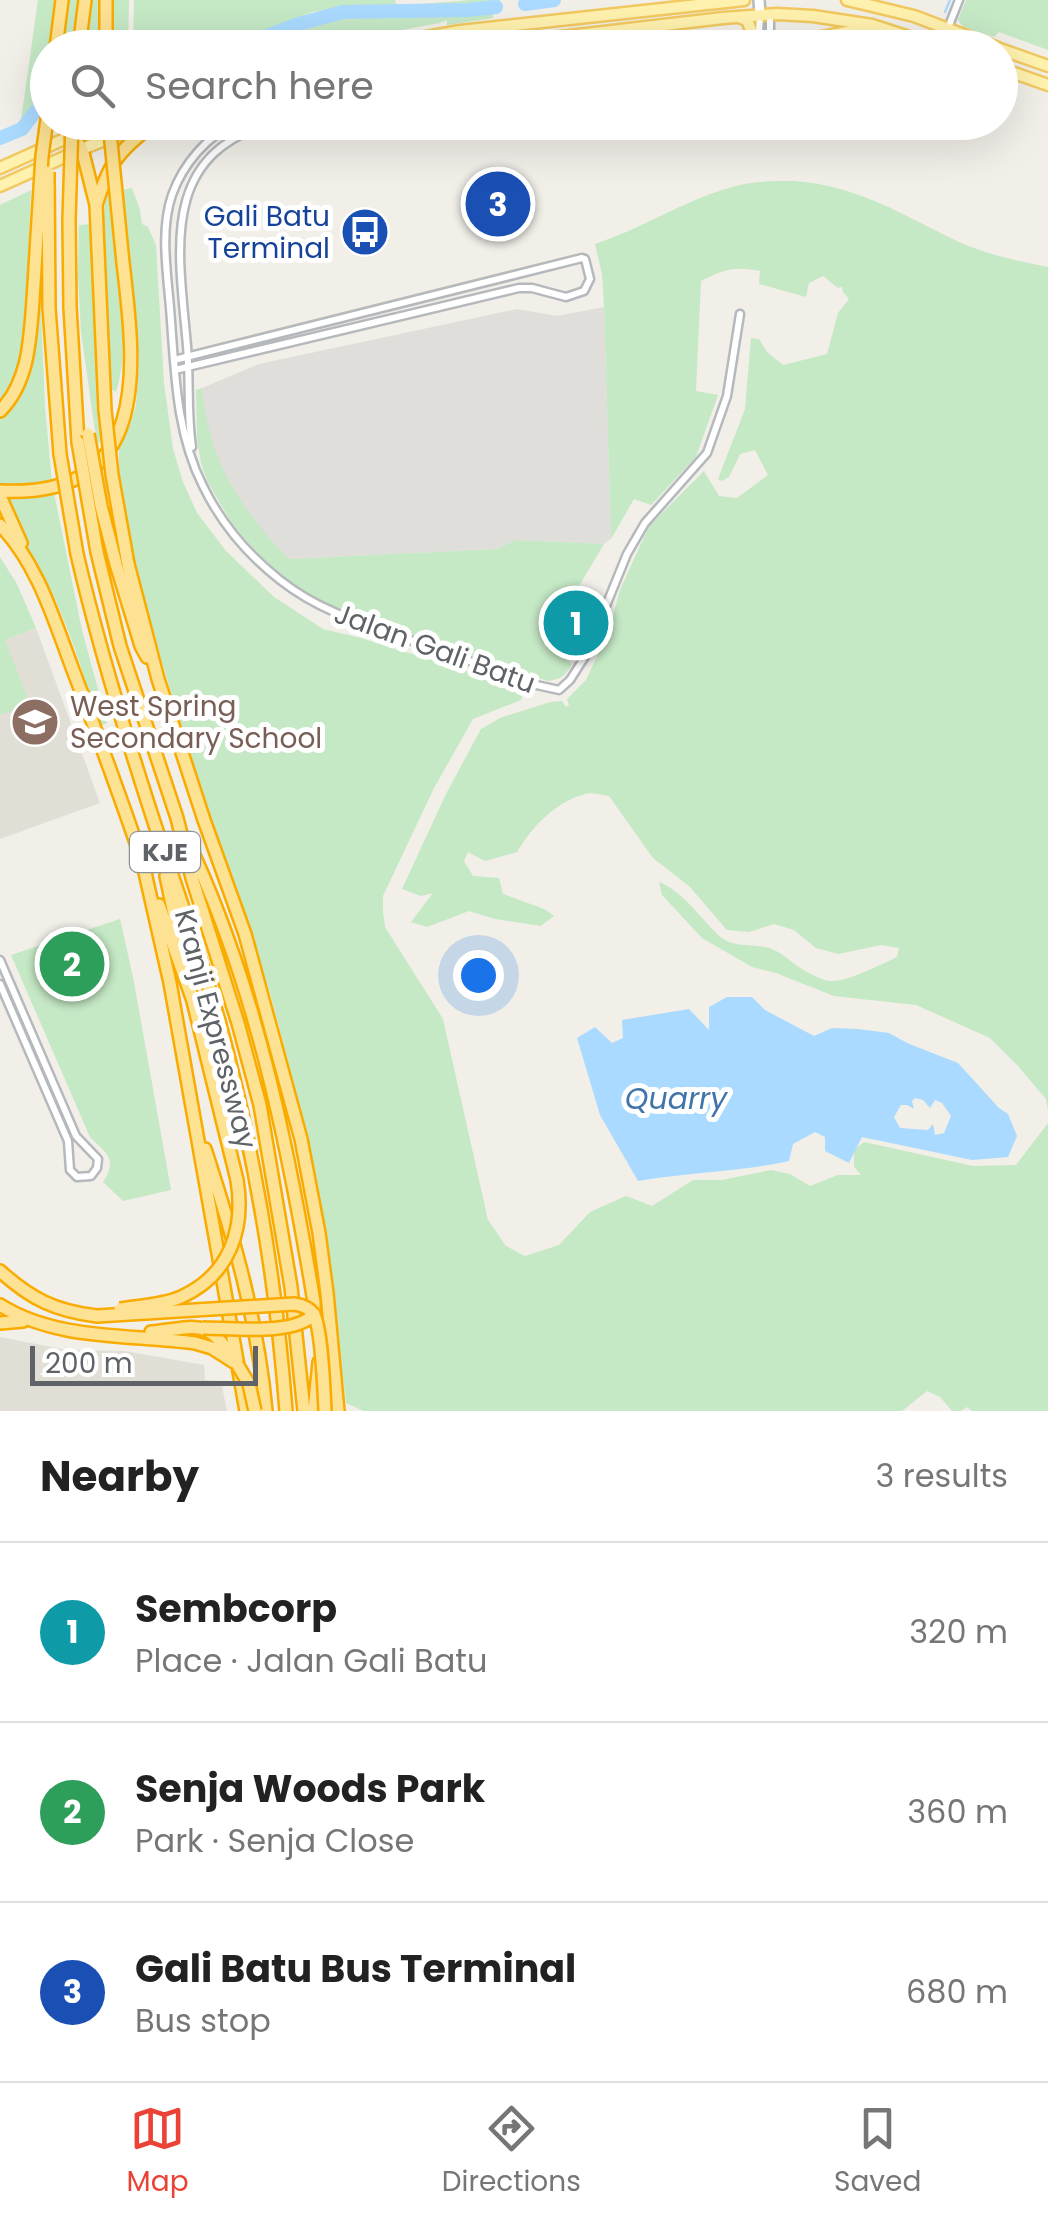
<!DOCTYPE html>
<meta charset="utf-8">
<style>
body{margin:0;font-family:Poppins,sans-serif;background:#f6f6f6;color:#222}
.scale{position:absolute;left:30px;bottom:25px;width:228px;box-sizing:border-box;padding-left:10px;border:5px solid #5f6368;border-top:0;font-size:28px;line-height:35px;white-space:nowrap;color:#5f6368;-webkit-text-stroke:8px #fff;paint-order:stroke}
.you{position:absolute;left:478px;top:975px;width:35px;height:35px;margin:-25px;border:8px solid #fff;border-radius:50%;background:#1a73e8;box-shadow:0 0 0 15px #1a73e833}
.badge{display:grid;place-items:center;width:65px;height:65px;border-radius:50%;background:#ea4335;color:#fff;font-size:32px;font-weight:700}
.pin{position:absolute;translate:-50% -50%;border:5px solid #fff;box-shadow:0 2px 10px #0006}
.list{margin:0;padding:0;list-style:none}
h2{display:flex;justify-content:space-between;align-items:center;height:130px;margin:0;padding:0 40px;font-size:42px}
h2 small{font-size:32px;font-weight:400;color:#767676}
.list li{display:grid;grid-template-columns:65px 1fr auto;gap:30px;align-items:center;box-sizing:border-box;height:180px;padding:0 40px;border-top:2px solid #e0e0e0}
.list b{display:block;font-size:38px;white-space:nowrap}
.list p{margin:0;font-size:32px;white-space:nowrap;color:#767676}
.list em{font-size:32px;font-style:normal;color:#767676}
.icon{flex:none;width:55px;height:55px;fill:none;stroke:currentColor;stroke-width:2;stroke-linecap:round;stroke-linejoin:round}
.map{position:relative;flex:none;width:1048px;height:1411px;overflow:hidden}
.search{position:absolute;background:#fff;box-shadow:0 10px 40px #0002;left:30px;right:30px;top:30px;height:110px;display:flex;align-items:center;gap:25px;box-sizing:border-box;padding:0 35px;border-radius:55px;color:#767676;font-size:38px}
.sheet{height:670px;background:#fff}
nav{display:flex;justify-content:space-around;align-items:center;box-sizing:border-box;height:140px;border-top:2px solid #e0e0e0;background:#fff;font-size:28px;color:#767676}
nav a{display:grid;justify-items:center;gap:5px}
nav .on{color:#ea4335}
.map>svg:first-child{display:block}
.industrial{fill:#e0deda}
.education{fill:#e1ded6}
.green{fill:#c5e8c5}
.water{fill:#aadaff;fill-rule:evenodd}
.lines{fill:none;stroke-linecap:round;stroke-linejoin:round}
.stream{stroke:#aadaff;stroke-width:2.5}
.river{stroke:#aadaff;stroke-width:14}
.street-casing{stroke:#b5b8bc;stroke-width:11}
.secondary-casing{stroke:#b6babf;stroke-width:14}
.primary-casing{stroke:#f2c960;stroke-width:15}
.highway-casing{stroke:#f9ab00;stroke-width:16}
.street{stroke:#fff;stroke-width:6}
.secondary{stroke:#fff;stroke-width:9}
.primary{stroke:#fff2af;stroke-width:10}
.highway{stroke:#fde293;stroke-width:11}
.highway-bridge-casing{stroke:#f9ab00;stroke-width:16;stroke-linecap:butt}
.highway-bridge{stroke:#fde293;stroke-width:11}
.labels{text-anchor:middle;stroke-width:10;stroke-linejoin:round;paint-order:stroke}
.shield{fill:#fff;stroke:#8f9295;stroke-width:2.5}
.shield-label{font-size:25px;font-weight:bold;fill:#5f6368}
.transit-label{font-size:28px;fill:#164399;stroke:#fff;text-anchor:end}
.street-label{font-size:28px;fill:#5f6368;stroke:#fff}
.education-label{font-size:28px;fill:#785e54;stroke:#fff;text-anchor:start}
.water-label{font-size:30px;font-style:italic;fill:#4174aa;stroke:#fff}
</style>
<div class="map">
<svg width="1048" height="1411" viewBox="0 0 1048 1411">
<rect width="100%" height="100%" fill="#f1efe8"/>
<path class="industrial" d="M604,307L611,539L604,544L516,540L497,549L289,559L262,532L244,508L227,480L215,451L207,428L202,388L259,364L517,309L557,316Z"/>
<path class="education" d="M36,628L100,803L0,839V642Z
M0,1337L67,1350L125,1351L204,1365L205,1380L221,1381L227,1411H0Z"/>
<path class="green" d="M38,0H129L128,47L48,48L47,105L31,108L21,120Z
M134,0H395L397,6L470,0H501L496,3L459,7H342L312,12L222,47L133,48Z
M966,0H1048V50L999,32L994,37L963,27L958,20Z
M492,10L493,18L447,25V20L439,23L346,41L345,44L331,48L246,47L330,17L459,14Z
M794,181C860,186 902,215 959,242C988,255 1018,261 1048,267V1111L1046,1099L1018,1066L990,1038L916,1005L834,996L776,973L752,967L702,938L662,895L659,882C681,890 701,918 717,934C732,949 750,943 769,948C782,952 790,962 802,969C808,973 823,981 831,981C847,982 882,964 897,957L899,948L881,945L838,954L816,948L794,930L774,924L749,932L727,930L689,886L653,858L609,796C601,795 592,792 585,794C555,802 532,827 517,852L485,861L468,852L464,861L473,876L499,878L503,894L544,909L554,916L541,926L495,919L469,911L427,927L411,922L433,893L421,896L402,889L447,792L481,729L500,718L550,702L562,701L566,707L569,705L567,699L586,680L609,631L620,590L649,526L704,471L719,496L737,498L768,475L755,450L740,454L729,477L722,481L718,479L745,409L751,338L759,339L767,352L783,365L827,354L838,313L849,299L843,292L842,287L838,288L823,276L809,283L806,297L759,284L760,271C734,266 724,269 701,281L696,391L718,395L696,457L651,505L634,499L611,539L604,307L602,274L595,244C644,228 689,197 740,185C758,181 776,181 794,181Z
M132,188L140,210L142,224L148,227L156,245L164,383L173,449L183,482L197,513L226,551L274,597L323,629L361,638L508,684L523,693L521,700L473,719L434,788L383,896V912L385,927L443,1019L488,1220L506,1246L525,1256L559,1245L590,1212L626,1196L652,1206L693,1180H722L771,1170L790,1174L810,1186L838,1175H861L854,1167V1150L864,1142L973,1166L1016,1165L1048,1123V1411H972L967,1407L961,1411H952L940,1397L927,1391L902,1411H364L346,1403L326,1234L298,1100L270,993L194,770L131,557L119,479V447L130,425L136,405L139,362L121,190Z
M109,189C114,243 133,342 116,392L109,387C107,353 96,210 109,189Z
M31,190L26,307L38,286H40L45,407L52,482L16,486L0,485V205Z
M91,224L95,276L100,441L97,445L81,332L78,276L79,225Z
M202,388C209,460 239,508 289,559L497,549L516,540L604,544L544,645L572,664C566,675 561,679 548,681L352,616L318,600L283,577L255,551L231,522L207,481L201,463L197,440L196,390Z
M54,493L82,630L107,723L101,726C75,653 56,572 0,516V496H32Z
M0,557L17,584L36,628L5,640L30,704L0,715Z
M120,919L134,982L171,1190L123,1201L103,1182C119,1159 105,1152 90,1137L11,955Z"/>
<path class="water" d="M727,997H752L765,1010L814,1036L832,1028L858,1029L889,1033L907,1043L958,1063L999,1108L1008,1114L1017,1136L1008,1157L972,1160L862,1137L849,1163L825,1151V1137L815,1132L793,1144L789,1161C739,1172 688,1172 638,1181L600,1115L577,1038L595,1027L612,1043L623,1038L622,1020L689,1009L709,1030V1007ZM915,1098L923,1100L930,1108L935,1100L942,1103L951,1116L944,1133L935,1135L933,1124L928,1130L900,1128L894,1117L901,1105H907L914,1109L912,1101Z"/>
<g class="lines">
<path class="stream" d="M945,12L950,0"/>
<path class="river" d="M525,4L554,0
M236,48L298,24L343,12L468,10L496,7
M0,138L22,129L35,112L48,110"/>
<g class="street-casing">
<path id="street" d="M948,28L959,0
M765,46L770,39V16
M675,48L756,37L759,33L760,15
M237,122C207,136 183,164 172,195C160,230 167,271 170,308C175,368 175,431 203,486C221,523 248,555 280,580C319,611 364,624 410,640C451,654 492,669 532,684L559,690L570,680L586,655L627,554L645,523L707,453L727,396L740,314
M174,360L582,258L585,259L590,279L584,291L566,297L532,288H519L175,370
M192,447C187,414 190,380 187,346C179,252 157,152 276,122
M0,960L76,1136L98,1159L97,1168L91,1176L77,1177L70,1170L68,1141L0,984"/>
</g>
<g class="secondary-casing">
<path id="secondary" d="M759,0L760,15"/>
</g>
<g class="primary-casing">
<path id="primary" d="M847,0L914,16L998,48
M738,17L747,20L751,30L748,36L741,40
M366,48L460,31L744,0
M466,48L723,18L777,14L813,16L872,25L943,48
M765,48L852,31L885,33
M1000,49L1048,66
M1000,68L1048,85
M0,168L102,122
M0,186L82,149L149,122"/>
</g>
<g class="highway-casing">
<path id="highway" d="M56,48L62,0
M79,48L85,0
M106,48V0
M67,137L74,139L82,149L96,205L105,410
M96,205C110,161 119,150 156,122
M70,307L78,442
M49,308L60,454
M0,411C29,382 30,339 33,300
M0,491C151,499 136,370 123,263
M0,496L21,543
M0,525C38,564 54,620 73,670C97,733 120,796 142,860
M97,552L120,646L177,818L192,878L238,1023L260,1105L291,1287L304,1411
M77,554C98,645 126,736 155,825C177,890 200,955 219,1021C254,1149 276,1279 286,1411
M116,564L141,646L147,657
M128,564L158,679L204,820L245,934L301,1139L319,1233L327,1293L338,1411
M187,840C256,986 288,1145 314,1302V1314
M141,855L170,983L246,1411
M166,876L183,956
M159,905L192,998
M191,993L237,1180
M205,1149C233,1235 258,1321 266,1411
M0,1271C31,1299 55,1311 97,1316
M0,1305C57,1341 131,1334 195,1343L212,1348L237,1364
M0,1323L23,1321
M151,1332C196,1328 207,1316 233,1359
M314,1411L319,1362"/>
</g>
<use href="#street" class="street"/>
<use href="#secondary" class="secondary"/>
<use href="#primary" class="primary"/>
<use href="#highway" class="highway"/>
<g class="highway-bridge-casing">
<path id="highway-bridge" d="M109,122L123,263
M48,172L49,308
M33,300L42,156L48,112
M70,307L69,220L72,122
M105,410L112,475L128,564
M88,434L101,506L116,564
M78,442L97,552
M60,454L77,554
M120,1309C139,1306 163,1305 181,1297C230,1275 245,1229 237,1180
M97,1316L294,1304C302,1305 310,1308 314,1315C322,1330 324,1391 325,1411
M203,1328C231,1328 295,1336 314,1314
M237,1364L249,1384L255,1411"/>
</g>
<use href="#highway-bridge" class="highway-bridge"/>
</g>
<defs>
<g id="bus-disc" transform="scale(2.5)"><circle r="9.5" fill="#1a4fb4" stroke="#fff"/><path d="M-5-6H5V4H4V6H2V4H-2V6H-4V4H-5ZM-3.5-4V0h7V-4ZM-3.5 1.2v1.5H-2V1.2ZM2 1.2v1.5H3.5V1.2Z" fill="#fff"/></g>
<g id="school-disc" transform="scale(2.5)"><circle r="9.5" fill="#8d6e63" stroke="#fff"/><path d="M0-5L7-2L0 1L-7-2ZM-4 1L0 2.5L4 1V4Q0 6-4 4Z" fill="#fff"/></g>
</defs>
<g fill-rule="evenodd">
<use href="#bus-disc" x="365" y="232"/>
<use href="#school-disc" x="35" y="722"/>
</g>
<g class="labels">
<rect class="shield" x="130" y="832" width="70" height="40" rx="8"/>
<g class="shield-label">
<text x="165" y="861">KJE</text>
</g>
<g class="transit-label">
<text x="330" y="226">Gali Batu<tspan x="330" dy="32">Terminal</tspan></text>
</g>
<g class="street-label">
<text transform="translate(435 648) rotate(20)" y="10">Jalan Gali Batu</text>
<text transform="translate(216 1029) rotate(75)" y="10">Kranji Expressway</text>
</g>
<g class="education-label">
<text x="70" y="716">West Spring<tspan x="70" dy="32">Secondary School</tspan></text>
</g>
<g class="water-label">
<text x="676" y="1109">Quarry</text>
</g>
</g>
</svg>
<div class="scale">200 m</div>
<div class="you"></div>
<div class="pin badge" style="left:576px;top:623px;background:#0f9aa8">1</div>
<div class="pin badge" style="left:72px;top:964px;background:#2e9e5b">2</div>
<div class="pin badge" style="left:498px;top:204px;background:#1a4fb4">3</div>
<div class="search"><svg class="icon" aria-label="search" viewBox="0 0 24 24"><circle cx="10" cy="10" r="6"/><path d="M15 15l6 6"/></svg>Search here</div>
</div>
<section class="sheet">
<h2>Nearby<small>3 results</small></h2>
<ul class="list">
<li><span class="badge" style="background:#0f9aa8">1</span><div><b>Sembcorp</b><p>Place · Jalan Gali Batu</p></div><em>320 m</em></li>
<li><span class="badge" style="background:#2e9e5b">2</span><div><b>Senja Woods Park</b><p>Park · Senja Close</p></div><em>360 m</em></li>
<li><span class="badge" style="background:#1a4fb4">3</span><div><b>Gali Batu Bus Terminal</b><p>Bus stop</p></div><em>680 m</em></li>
</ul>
</section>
<nav>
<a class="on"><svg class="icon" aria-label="map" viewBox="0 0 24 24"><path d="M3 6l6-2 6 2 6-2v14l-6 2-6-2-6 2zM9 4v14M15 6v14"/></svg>Map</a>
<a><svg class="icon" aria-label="directions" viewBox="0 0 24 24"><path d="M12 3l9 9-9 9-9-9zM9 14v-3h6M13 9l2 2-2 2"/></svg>Directions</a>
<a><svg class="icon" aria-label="saved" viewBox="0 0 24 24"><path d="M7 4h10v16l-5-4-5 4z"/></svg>Saved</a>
</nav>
